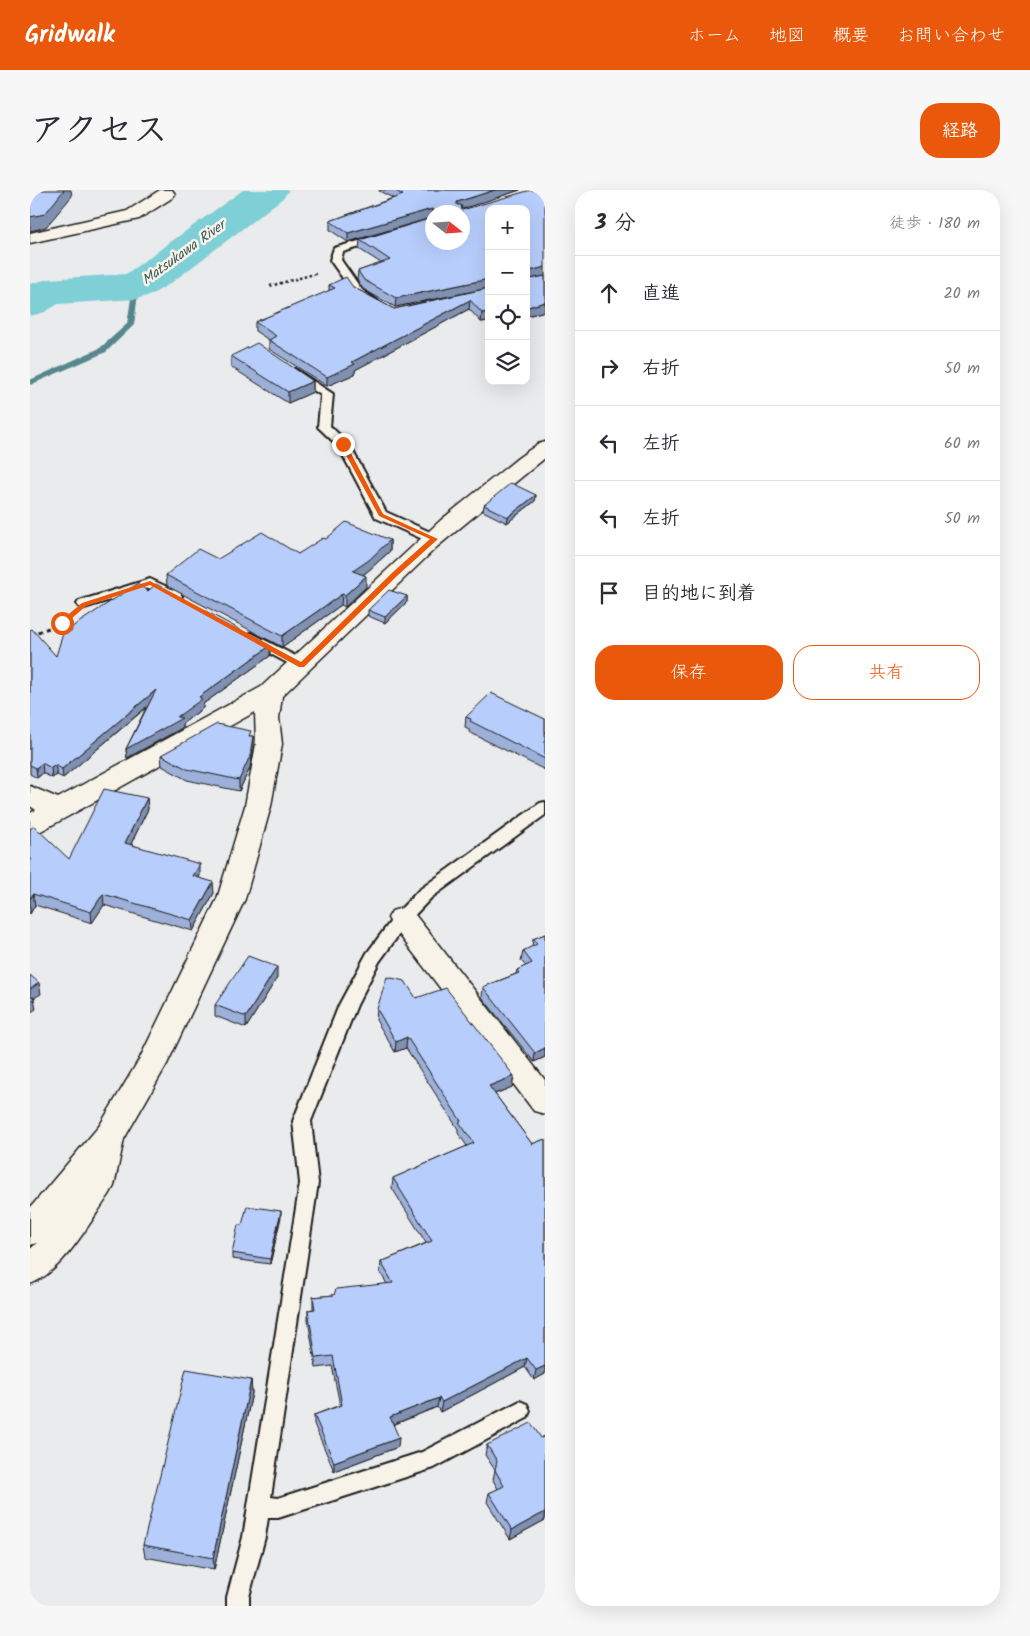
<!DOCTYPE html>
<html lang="ja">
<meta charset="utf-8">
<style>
body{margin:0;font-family:Kalam,"Klee One",sans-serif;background:#f7f7f7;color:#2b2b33}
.controls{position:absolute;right:15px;top:15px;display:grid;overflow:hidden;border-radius:10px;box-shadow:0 5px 20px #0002}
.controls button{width:45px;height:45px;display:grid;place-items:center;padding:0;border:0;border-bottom:1px solid #e1e1e2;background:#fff;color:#2b2b33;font:25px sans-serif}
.compass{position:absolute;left:395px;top:15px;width:45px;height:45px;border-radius:50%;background:#fff;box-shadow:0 5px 20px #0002;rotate:107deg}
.stop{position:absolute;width:15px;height:15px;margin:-11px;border:4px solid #ea580c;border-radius:50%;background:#fff}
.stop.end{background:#ea580c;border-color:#fff;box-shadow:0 1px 5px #0008}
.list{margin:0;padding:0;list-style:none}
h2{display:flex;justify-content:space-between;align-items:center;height:65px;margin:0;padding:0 20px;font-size:21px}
h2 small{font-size:16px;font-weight:400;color:#7c7c81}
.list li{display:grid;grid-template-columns:32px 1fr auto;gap:15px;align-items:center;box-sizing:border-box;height:75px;padding:0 20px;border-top:1px solid #e1e1e2}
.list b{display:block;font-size:19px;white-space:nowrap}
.list em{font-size:16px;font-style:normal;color:#7c7c81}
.actions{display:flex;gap:10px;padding:15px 20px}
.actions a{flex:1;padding:11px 0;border:1px solid #ea580c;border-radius:20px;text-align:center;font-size:18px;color:#ea580c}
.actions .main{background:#ea580c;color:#fff}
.icon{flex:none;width:28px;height:28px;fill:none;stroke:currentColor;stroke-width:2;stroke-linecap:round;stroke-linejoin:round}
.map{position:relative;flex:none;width:515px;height:1416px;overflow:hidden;border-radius:20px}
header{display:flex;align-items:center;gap:30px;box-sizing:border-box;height:70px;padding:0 25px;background:#ea580c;color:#fff}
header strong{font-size:24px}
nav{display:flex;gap:28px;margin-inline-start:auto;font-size:18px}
.intro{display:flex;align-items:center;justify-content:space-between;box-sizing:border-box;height:120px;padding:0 30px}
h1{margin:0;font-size:35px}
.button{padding:12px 22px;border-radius:20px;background:#ea580c;color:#fff;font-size:18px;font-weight:700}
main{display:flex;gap:30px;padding:0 30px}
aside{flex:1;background:#fff;border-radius:20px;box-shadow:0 5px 20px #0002}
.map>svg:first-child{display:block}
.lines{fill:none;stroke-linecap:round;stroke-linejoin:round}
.stream{fill:#57878c;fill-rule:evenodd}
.river{fill:#7ecfd6;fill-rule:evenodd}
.service-casing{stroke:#1c1c1c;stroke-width:4}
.minor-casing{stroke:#1c1c1c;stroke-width:3}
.path-far1{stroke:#1c1c1c;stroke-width:2.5;stroke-dasharray:2.5 2.5;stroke-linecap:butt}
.path{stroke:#1c1c1c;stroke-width:3;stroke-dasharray:4 4;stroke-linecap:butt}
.service{fill:#f7f3e8;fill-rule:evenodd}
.minor{fill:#f7f3e8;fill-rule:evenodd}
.wall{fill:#9db0d9;stroke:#1c1c1c;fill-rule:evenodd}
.shaded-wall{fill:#8090b0;stroke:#1c1c1c}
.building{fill:#b7cdfc;stroke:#1c1c1c}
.route{fill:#ea580c}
.labels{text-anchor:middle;stroke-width:5;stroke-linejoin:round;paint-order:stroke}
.far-water-label{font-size:14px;font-style:italic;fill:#3e5b5d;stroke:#f7f3e8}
</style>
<header>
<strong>Gridwalk</strong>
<nav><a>ホーム</a><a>地図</a><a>概要</a><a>お問い合わせ</a></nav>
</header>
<div class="intro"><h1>アクセス</h1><a class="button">経路</a></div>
<main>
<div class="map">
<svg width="515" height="1416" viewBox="0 0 515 1416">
<rect width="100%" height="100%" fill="#eaebec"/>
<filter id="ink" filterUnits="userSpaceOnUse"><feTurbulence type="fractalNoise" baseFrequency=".02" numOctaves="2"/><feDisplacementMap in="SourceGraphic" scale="10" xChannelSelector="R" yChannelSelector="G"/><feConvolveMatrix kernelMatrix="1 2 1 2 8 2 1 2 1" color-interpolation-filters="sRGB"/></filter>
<g filter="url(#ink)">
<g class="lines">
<path class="stream" d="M106,94L109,96L104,135L76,162L0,195V190L70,158L97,134L103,96Z"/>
<path class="river" d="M213,0H259L253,8L141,93L121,105L106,109L28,114L15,122L0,126V94L18,89L96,84Z"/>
<g class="service-casing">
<path id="service" d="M350,45L355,48L354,50L313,62L311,70L332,100L348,111L342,114L324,104L300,70L304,58Z
M265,179L303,204L300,236L319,254L356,322L409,346L411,349L409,352H399L346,328L308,256L288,237L291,205L261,186L259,183L261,180Z
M120,389L150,403L152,406L150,409H140L119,398L54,418L49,417L47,414L49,411Z
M221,443L277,472L279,475L277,478H267L216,451L214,448L216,445Z
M515,612V625L401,708L378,732L349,772L327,815L281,931L288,993L241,1307L248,1308L392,1262L490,1211L497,1214L500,1221L497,1228L404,1278L248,1328H238L235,1347L219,1407V1416H197V1407L213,1347L270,993L263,931L309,815L337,763L366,724L389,700L510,613Z"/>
</g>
<g class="minor-casing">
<path id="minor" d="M130,0H142L145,4L142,8L109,29L0,53V43L97,21Z
M515,252V268L408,356L252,506L249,528L252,554L241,616L215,709L137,874L94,949L84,996L79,1005C59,1033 33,1082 0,1094V1059L7,1053L0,1055V1018L70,935L110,868L187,709L215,616L226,554L225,522L37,627L9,642L0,644V623L6,620L0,616V596L28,608L231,497L411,330L488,268L508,254Z
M372,718L382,721L515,890V924L504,921L362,735L358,728L362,721Z"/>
</g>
<path class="path-far1" d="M240,96L288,83"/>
<path class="path" d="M0,445L32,433L36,429"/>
<use href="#service" class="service"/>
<use href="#minor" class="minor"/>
</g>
<path class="wall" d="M349,0H490L431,19H459V131L451,132L439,119L325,180V184L297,196L239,159V150L225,141V132L299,101V95L323,97L364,119L438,102L365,117L333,99L327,90L328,81L351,73L329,59L330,50L400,29L318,52L300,40V31L363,8L349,1ZM402,22H432L402,52Z
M515,86V121L497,126H496V90Z
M201,166L283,191V202L258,213L201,177Z
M506,305L505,311L477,333L453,321L454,315Z
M296,349L360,350V361L338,381L333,385L336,397L315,417L311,415L252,457L137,396L136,385L188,369L268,364Z
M118,401L240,456V466L173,514V518L152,534V538L97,568L96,559L116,518L33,588L27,585L22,588L13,583L7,588L0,584V440L26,466L41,441Z
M377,406V412L355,433L338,426V420Z
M436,527L515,529V580L439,542V539L435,537Z
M221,546H223V558L220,578L209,601L157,590L132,576L131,565Z
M117,608L118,619L101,654L170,685L169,688L184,703L163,741L74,715L62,733L5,715L0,724V639L39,669Z
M515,744V867L504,872L452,807L453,797L486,784L487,780L496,776L491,771L493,761L502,757L503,749Z
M247,788L216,838L185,826V815Z
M386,808L484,886L482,897L465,904L502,954L515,949V1184L504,1190L495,1177L410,1222L407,1217L363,1235L368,1257L304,1281L284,1234V1225L310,1215L302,1176L286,1178L278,1130V1120L283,1119V1107L304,1105L357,1094L350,1082L351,1072L396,1053L362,998L363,988L437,956L428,943V939L376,858L365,862L346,830L347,819Z
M251,1027L240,1074L202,1069V1063Z
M221,1190L222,1203L184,1380L115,1367L113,1355Z
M515,1246V1330L480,1349L457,1312L459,1303L468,1299L463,1290L465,1280L455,1265L457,1255L511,1248Z"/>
<path class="shaded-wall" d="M34,0H41L42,6L16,37L0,41V27Z
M465,0H490L426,21L427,12Z
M402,19L401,28L318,52V43Z
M515,77V86L496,90V82Z
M459,89V98L365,117L366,108Z
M440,110L439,119L325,180V184L297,196V187L322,172Z
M515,112V121L497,126L498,117Z
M459,122V131L451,132L452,123Z
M283,191V202L258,213V202Z
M506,305L505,311L477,333L478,327Z
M360,350V361L338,381L323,392V381Z
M336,386V397L315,417V405Z
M312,404L311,415L252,457V446Z
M377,406V412L355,433V427Z
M240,456V466L173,514V518L152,534V538L97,568L96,559L147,527L169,507Z
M126,500V509L33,588L32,579Z
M223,546V558L220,578L209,601V590Z
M12,573L13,583L7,588L6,578Z
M25,575L27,585L22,588L21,578Z
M117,608L118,619L96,664L95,653Z
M170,674V685L164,697L163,686Z
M183,692L184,703L163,741L162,730Z
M3,704L5,715L0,724V709Z
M73,704L74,715L62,733L61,722Z
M247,777V788L216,838V827Z
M9,793L11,804L4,808L6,819L0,823V799Z
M377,847L376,858L365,862L366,852Z
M515,858V867L504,872L505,863Z
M484,886L482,897L457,907L459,896Z
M251,1021V1027L240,1074V1069Z
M497,1168L495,1177L410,1222L412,1212Z
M515,1176V1184L504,1190L506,1180Z
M221,1190L222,1203L184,1380L183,1368Z
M409,1208L407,1217L359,1236L360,1227Z
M369,1248L368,1257L304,1281V1272Z
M515,1322V1330L480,1349L482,1340Z"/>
<path class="building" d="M0,0H34L15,24L0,27Z
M364,0H465L427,12V15H431L432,20L501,0H515V77L496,82V19H459V89L366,108L334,90L328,81L360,70L330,50L402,28V52H432V22H404V21L402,19L318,43L300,31L373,5Z
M515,86V112L498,117L496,116V90Z
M316,87L323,97L364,119L459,98V122L452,123L440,110L322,172L325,174L297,187L239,150L246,146L225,132L305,98L299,95Z
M227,153L283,191L258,202L201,166Z
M481,293L506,305L478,327L454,315Z
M316,332L360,350L339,370L323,381L336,386L315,405L312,404L252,446L136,385L168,359L188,369L232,342L268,364L293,348L296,349Z
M107,394L118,401L126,394L240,456L169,507L172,509L147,527L152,528L96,559L126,500L32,579L25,575L21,578L12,573L6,578L0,575V440L2,439L26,466L34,440L41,441L42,437Z
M359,400L377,406L355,427L338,420Z
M461,503L515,529V569L440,531L441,529L436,527Z
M187,534L221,541L219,546H223L220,566L209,590L157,579L131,565Z
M74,599L117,608L95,653L170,674L163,686L183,692L162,730L73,704L61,722L3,704L0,709V639L4,636L39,669Z
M515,744V858L505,863L453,797L489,783L487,780L502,773L493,761L507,754L503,749Z
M218,766L247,777L216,827L185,815Z
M0,785L9,793L0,799Z
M357,787L375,791L386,808L416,798L484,886L459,896L502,954L515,949V1176L506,1180L497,1168L412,1212L409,1208L360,1227L369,1248L304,1272L284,1225L312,1215L303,1166L286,1168L278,1120L285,1119L283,1107L304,1105L306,1099L363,1093L351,1072L402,1051L363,988L444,953L429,932L431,931L377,847L366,852L347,819Z
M0,805L4,808L0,811Z
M217,1016L251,1021L240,1069L202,1063L208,1035H212Z
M156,1179L221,1190L183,1368L113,1355Z
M501,1233L511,1248L515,1246V1322L482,1340L459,1303L474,1296L465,1280L467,1271L457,1255Z"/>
</g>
<path class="route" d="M313,252L316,254L353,324L408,349L368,385L274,477H269L120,395L56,416L34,435L28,433L52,413L120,391L271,472L363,382L400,349L349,326L310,254Z"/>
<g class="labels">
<g class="far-water-label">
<text transform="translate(153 62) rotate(-36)" y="5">Matsukawa River</text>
</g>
</g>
</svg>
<div class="controls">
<button>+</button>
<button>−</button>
<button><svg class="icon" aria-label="locate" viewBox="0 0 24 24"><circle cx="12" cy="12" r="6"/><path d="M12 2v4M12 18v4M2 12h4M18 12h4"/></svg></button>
<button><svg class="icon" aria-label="layers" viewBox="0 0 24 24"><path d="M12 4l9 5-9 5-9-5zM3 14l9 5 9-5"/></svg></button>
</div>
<svg class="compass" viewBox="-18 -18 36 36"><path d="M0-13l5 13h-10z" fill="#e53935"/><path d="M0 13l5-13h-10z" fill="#7c7c81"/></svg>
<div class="stop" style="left:32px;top:433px"></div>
<div class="stop end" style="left:313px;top:254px"></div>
</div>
<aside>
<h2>3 分<small>徒歩 · 180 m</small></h2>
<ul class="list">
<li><svg class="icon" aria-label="ahead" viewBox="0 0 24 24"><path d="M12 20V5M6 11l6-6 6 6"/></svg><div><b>直進</b></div><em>20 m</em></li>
<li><svg class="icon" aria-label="right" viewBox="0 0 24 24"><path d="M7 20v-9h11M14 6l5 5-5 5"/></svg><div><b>右折</b></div><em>50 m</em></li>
<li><svg class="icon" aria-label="left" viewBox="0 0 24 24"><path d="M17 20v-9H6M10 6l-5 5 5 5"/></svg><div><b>左折</b></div><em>60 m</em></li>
<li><svg class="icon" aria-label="left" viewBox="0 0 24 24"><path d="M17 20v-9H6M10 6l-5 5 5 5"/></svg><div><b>左折</b></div><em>50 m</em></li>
<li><svg class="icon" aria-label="arrive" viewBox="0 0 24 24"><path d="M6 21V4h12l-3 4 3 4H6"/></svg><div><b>目的地に到着</b></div></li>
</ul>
<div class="actions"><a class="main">保存</a><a>共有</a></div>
</aside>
</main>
